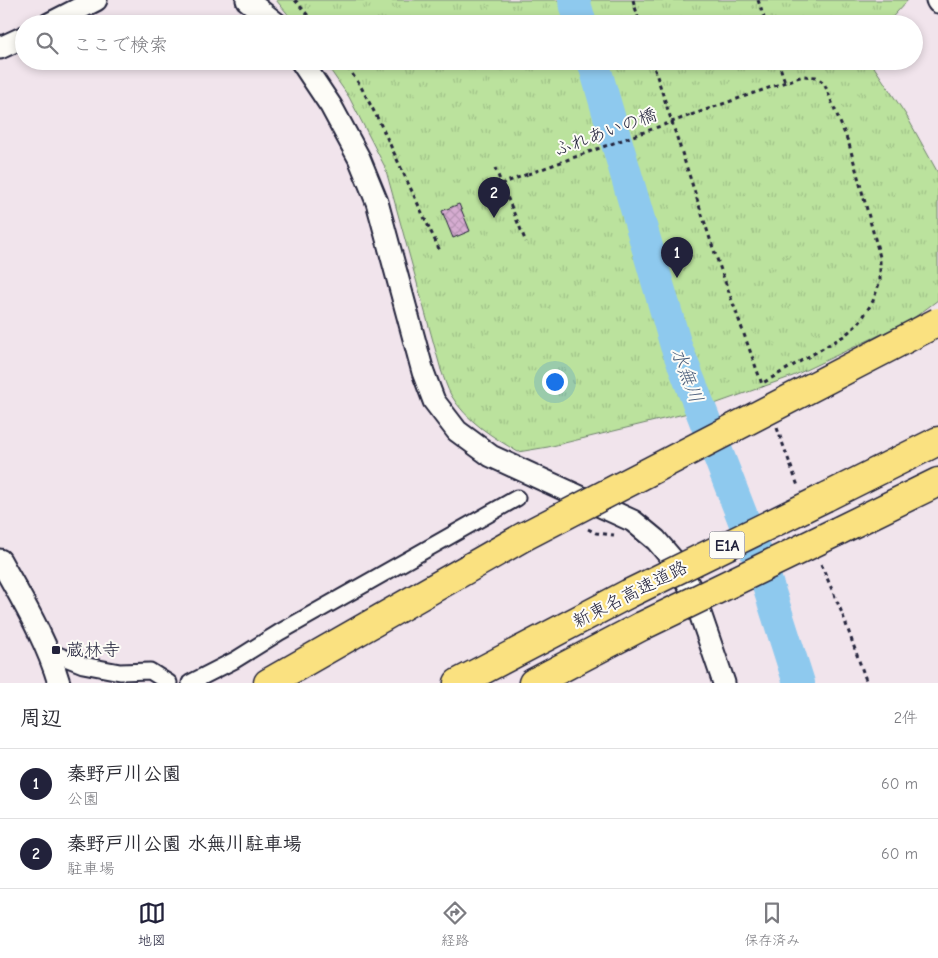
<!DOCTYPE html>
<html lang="ja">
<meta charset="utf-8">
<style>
body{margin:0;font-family:"Comic Neue","Klee One",sans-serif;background:#f2f2f3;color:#2b2b33}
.you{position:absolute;left:554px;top:381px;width:18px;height:18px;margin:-12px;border:4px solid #fff;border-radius:50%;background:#1a73e8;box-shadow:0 0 0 8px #1a73e833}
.badge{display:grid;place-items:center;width:32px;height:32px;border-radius:50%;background:#22223b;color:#fff;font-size:16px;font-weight:700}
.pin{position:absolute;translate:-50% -41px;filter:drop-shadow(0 1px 2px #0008)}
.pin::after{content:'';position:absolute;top:26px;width:18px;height:15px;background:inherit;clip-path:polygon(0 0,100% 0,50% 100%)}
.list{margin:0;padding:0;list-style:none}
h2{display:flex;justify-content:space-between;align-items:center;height:65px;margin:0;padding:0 20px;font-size:21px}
h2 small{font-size:16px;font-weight:400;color:#7c7c81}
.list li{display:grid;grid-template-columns:32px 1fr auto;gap:15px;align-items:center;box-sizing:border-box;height:70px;padding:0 20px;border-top:1px solid #e1e1e2}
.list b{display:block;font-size:19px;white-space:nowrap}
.list p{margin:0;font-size:16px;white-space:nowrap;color:#7c7c81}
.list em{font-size:16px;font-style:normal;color:#7c7c81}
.icon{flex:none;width:28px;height:28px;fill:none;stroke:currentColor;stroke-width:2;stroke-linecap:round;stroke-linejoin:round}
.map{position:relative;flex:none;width:938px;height:683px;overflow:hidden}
.search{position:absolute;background:#fff;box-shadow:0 2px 8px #0003;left:15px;right:15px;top:15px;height:55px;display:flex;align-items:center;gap:12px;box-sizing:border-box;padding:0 18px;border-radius:28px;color:#7c7c81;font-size:19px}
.sheet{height:205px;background:#fff}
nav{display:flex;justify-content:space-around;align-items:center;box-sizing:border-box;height:70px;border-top:1px solid #e1e1e2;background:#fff;font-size:14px;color:#7c7c81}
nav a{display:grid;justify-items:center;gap:2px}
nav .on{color:#22223b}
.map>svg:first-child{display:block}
.park{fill:url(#park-tufts);stroke:#6e826c}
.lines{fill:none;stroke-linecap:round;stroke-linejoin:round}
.river{stroke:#8ec9ee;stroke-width:32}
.building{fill:url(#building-cross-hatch);stroke:#22223b}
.street-casing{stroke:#22223b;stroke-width:19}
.secondary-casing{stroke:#22223b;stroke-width:25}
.highway-casing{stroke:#22223b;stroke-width:31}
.path{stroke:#22223b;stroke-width:3;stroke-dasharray:4 4;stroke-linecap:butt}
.street{stroke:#fdfcf7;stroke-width:15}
.secondary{stroke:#fdfcf7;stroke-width:21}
.highway{stroke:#fae180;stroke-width:28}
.highway-bridge-casing{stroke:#22223b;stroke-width:31;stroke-linecap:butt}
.path-bridge{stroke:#22223b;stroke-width:3;stroke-dasharray:4 4;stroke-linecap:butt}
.highway-bridge{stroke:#fae180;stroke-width:28}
.poi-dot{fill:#22223b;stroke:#fdfcf7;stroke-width:2}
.labels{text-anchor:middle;stroke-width:4;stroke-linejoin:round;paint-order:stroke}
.shield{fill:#fdfcf7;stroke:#646373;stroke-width:1}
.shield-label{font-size:16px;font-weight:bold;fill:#22223b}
.street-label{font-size:18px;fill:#22223b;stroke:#fdfcf7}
.poi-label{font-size:18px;fill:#22223b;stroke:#fdfcf7;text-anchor:start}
.water-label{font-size:19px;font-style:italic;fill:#485c7a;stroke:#fdfcf7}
</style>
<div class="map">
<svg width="938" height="683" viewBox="0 0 938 683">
<defs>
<pattern id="park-tufts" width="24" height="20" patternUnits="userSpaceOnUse" patternTransform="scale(1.25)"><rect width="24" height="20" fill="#bbe29d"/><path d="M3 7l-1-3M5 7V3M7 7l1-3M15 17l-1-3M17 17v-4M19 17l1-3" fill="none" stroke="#a0c288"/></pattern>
<pattern id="building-cross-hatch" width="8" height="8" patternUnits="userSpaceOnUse" patternTransform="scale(1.25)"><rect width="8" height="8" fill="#d6acd1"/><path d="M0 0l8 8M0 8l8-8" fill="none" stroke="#b794b4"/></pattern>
</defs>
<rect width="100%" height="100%" fill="#f1e4ec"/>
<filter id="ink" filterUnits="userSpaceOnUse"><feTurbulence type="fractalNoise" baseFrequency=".02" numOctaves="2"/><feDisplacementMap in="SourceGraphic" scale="10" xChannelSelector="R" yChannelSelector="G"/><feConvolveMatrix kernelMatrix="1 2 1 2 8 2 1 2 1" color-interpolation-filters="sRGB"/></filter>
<g filter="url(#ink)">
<path class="park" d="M276,0H908L886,24H296Z
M324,61H870L906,115L938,173V300L911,320L793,376L692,412L548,447L518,452C493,437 466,421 451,395C447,388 444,378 441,370L385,167L349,97Z"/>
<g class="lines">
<path class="river" d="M574,0L581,24
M593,61L676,346L763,570L799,683"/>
</g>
<path class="building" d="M459,204L470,231L453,238L442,211Z"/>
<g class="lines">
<g class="street-casing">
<path id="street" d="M48,651L83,665L120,672L150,671L169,683
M190,683L235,660L280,632L517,498"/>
</g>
<g class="secondary-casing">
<path id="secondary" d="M247,0L277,24
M937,0L938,2
M49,24L96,0
M0,48L24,37
M301,61L331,106L359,158L377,202L423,372L434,401L457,431L491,456L633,521L656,540L679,567L693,593L724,683
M0,560C22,600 46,639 59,683"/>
</g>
<g class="highway-casing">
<path id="highway" d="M826,497L938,441
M838,531L938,482
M268,683L523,537
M458,683L628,594
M533,683L642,626"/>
</g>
<path class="path" d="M295,0L315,24
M633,0L640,24
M758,0L766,24
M343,61L360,85L379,121L440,251
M652,61L712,245L763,387
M778,61L785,82
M691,115L803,76L816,77L824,83L849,144L880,257V281L873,301L860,322L844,336L761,384
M495,168L526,242
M501,184L528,174
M777,428L798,486
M588,529L596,533L614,535
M821,564L842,613L867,683"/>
<use href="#street" class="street"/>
<use href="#secondary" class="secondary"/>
<use href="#highway" class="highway"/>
<g class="highway-bridge-casing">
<path id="highway-bridge" d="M523,537L938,322
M628,594L826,497
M642,626L838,531"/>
</g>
<path class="path-bridge" d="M528,174L691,115"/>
<use href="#highway-bridge" class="highway-bridge"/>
</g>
</g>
<rect class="poi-dot" x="51" y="645" width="10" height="10" rx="2.5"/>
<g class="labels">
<rect class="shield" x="709.5" y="531.5" width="35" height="27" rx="4"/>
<g class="shield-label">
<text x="727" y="551">E1A</text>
</g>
<g class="street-label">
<text transform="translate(605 132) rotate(-20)" y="6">ふれあいの橋</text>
<text transform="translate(630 594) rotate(-27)" y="6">新東名高速道路</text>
</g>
<g class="poi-label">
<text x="66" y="656">蔵林寺</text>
</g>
<g class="water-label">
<text transform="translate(688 375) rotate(69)" y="7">水無川</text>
</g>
</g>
</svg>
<div class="you"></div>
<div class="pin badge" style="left:677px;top:278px">1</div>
<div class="pin badge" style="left:494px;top:218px">2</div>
<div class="search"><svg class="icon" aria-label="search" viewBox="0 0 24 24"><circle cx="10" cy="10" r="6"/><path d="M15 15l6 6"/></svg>ここで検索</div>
</div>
<section class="sheet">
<h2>周辺<small>2件</small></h2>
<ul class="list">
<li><span class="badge">1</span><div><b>秦野戸川公園</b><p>公園</p></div><em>60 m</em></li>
<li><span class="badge">2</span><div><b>秦野戸川公園 水無川駐車場</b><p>駐車場</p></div><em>60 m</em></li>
</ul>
</section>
<nav>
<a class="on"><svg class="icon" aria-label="map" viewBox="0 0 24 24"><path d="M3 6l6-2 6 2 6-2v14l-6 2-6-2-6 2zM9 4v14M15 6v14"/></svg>地図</a>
<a><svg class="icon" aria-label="directions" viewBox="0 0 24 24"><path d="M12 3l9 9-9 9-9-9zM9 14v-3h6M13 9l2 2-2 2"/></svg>経路</a>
<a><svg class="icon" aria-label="saved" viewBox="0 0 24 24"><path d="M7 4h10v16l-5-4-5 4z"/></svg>保存済み</a>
</nav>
